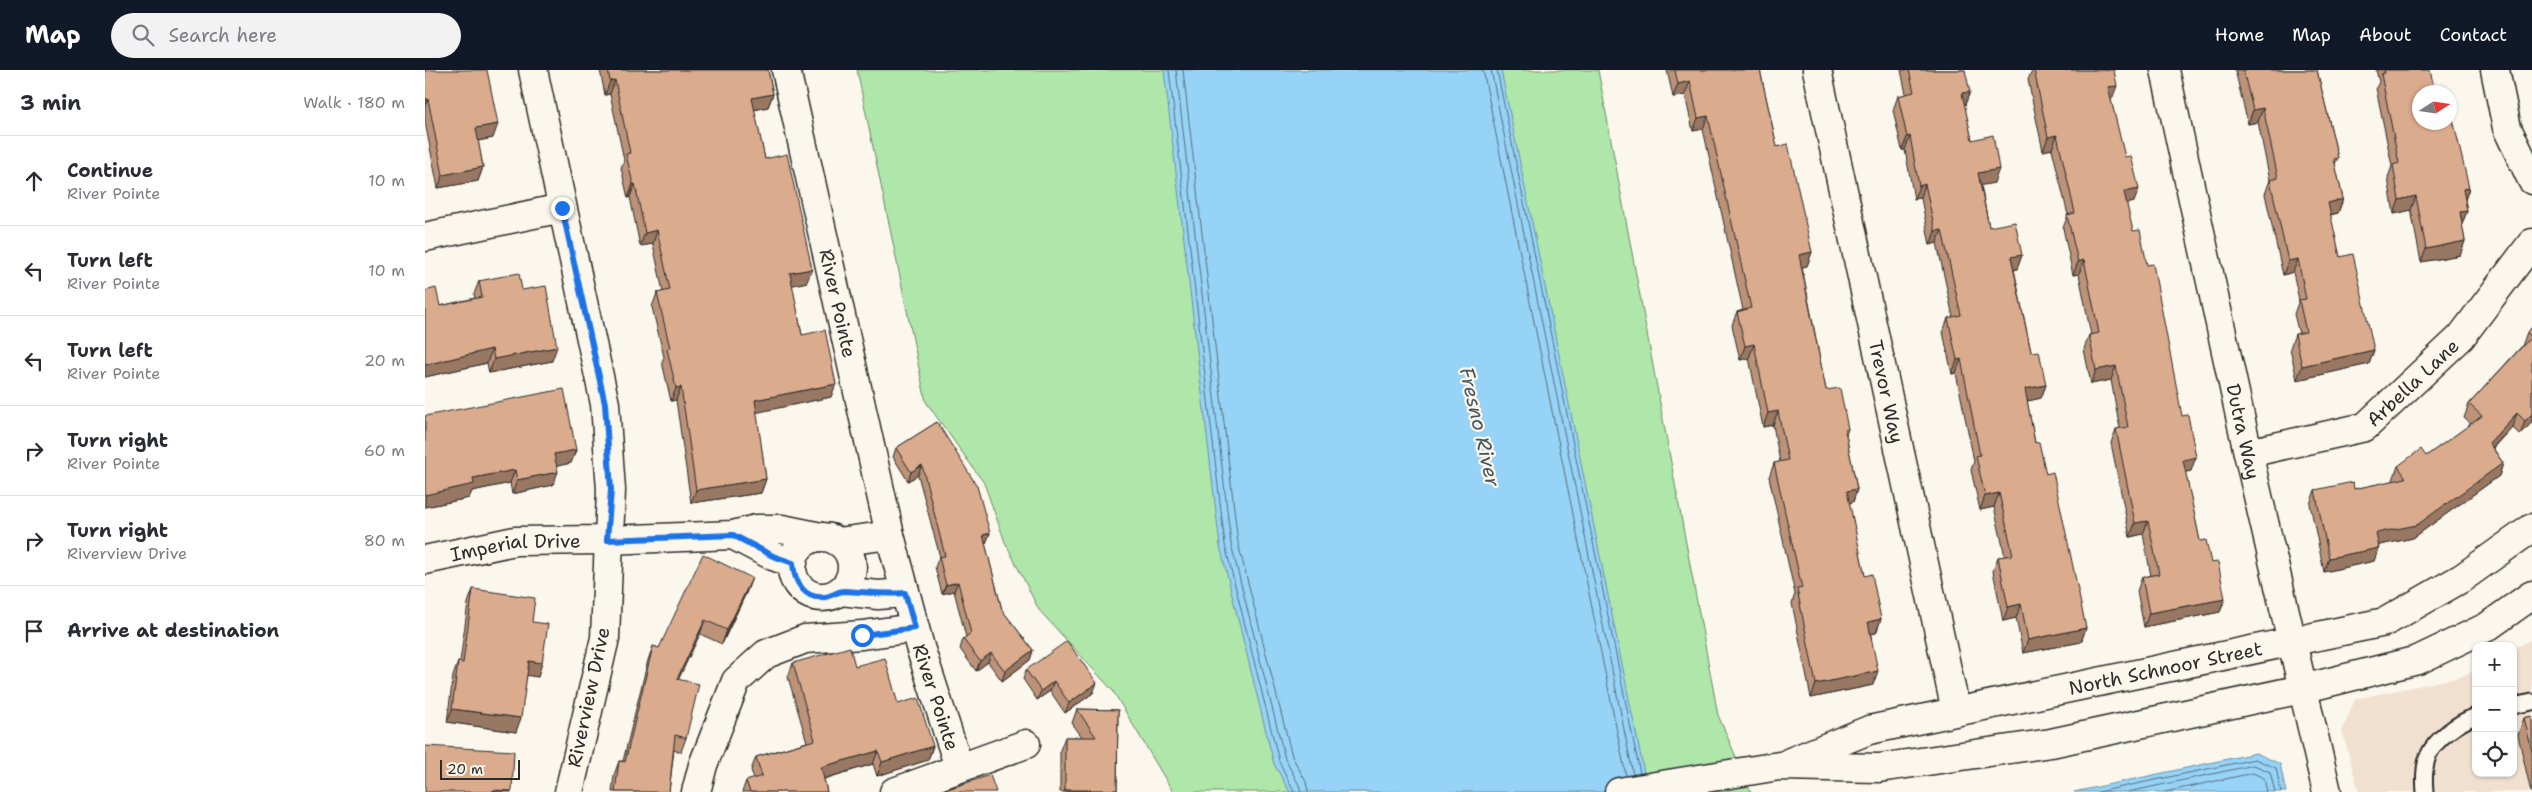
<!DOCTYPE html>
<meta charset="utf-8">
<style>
body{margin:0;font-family:"Shantell Sans",sans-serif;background:#f2f2f3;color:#2b2b33}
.controls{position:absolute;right:15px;bottom:15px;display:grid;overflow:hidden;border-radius:10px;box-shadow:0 1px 4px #0004}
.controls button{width:45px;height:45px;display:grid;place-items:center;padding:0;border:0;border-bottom:1px solid #e1e1e2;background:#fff;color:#2b2b33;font:25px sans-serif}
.compass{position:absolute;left:1987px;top:15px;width:45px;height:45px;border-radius:50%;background:#fff;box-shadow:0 1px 4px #0004;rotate:78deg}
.scale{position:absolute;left:15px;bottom:12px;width:80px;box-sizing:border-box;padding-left:5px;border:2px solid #2b2b2b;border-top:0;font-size:14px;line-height:18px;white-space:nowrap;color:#2b2b2b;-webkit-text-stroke:4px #fbf7ec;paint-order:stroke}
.stop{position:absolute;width:15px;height:15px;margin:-11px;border:4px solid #1a73e8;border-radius:50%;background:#fff}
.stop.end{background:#1a73e8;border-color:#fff;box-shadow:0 1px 5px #0008}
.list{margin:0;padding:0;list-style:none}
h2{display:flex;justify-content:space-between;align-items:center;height:65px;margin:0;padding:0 20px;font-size:21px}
h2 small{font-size:16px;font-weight:400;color:#7c7c81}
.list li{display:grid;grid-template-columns:32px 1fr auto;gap:15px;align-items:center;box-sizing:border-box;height:90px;padding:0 20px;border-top:1px solid #e1e1e2}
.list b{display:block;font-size:19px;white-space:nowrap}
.list p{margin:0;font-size:16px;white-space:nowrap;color:#7c7c81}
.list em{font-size:16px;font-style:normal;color:#7c7c81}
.icon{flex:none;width:28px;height:28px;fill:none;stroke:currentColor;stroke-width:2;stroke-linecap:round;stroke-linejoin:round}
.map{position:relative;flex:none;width:2107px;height:722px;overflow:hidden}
header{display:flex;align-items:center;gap:30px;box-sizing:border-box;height:70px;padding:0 25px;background:#111827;color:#fff}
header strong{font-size:24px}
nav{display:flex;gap:28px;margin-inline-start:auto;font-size:18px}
.search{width:350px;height:45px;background:#f2f2f3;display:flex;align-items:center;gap:12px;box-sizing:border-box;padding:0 18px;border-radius:28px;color:#7c7c81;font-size:19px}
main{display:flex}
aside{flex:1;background:#fff}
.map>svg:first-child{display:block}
.built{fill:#f1e0d0}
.green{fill:#afe6aa;stroke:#6d886a}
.water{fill:#96d3f7;stroke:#6b90a5}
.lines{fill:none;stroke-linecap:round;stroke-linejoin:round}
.shore{stroke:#566e7d;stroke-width:1}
.lane-casing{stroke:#2b2b2b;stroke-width:19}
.street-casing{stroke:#2b2b2b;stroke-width:31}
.secondary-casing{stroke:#2b2b2b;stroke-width:31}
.lane{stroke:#fbf7ec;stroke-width:15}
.street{stroke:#fbf7ec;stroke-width:28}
.secondary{stroke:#fbf7ec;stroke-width:28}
.wall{fill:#bc9379;stroke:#2b2b2b}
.shaded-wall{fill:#997863;stroke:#2b2b2b}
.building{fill:#dbab8d;stroke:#2b2b2b}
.route{stroke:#1a73e8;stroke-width:6}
.labels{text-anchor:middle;stroke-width:4.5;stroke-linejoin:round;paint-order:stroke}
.street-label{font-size:19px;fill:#2b2b2b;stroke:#fbf7ec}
.water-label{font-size:20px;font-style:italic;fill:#46555e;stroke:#fbf7ec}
</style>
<header>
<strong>Map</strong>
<div class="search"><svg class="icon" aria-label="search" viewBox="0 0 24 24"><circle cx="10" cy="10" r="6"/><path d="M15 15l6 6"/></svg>Search here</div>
<nav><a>Home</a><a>Map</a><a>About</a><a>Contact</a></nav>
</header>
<main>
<aside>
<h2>3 min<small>Walk · 180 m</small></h2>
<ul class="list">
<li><svg class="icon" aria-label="ahead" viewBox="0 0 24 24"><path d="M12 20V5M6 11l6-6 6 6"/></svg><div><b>Continue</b><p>River Pointe</p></div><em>10 m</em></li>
<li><svg class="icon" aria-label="left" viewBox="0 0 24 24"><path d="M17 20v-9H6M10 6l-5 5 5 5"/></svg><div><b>Turn left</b><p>River Pointe</p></div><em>10 m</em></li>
<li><svg class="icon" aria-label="left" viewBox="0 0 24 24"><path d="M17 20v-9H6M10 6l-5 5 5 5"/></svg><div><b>Turn left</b><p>River Pointe</p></div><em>20 m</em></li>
<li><svg class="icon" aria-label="right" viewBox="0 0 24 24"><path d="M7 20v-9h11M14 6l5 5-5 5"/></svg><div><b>Turn right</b><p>River Pointe</p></div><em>60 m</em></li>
<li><svg class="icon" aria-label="right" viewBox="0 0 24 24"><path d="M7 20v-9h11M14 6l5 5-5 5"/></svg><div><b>Turn right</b><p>Riverview Drive</p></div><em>80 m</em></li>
<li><svg class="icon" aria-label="arrive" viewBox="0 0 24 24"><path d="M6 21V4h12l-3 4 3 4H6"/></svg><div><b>Arrive at destination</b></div></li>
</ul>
</aside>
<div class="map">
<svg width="2107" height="722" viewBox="0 0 2107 722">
<rect width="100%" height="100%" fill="#fbf7ec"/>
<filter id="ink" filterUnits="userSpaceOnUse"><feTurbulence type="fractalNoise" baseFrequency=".02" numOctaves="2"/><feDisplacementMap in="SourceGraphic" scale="10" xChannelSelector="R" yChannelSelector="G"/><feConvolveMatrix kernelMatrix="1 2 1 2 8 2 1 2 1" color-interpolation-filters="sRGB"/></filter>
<g filter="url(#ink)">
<path class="built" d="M2107,569V722H1934L1917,661L1930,629L2035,607L2051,599V703H2088V579Z"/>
<path class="green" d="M432,0H1173L1293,645L1326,722H748L688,621L614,540L580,472L559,413L501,332Z"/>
<path class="water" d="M739,0H1076L1223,722H865L849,694L795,476Z
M1831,683L1855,694L1861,722H1649Z"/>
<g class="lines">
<path class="shore" d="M744,0L800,475L854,691L869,722
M751,0L806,474L860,689L874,715L876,722
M758,0L813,473L867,686L881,712L883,722
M1058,0L1201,706
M1066,0L1208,704
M1072,0L1215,703
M1673,722L1830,689L1851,698L1856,722
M1703,722L1829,695L1845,702L1850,722
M1740,722L1828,703L1839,708L1842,722"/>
<g class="lane-casing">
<path id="lane" d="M2088,636L2107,632
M2000,722C1999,711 1999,697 2003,686C2010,669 2034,652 2051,646"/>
</g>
<g class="street-casing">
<g id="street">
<path d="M108,0L180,334L186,420L180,568L144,722"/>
<path id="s1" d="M361,0L465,465L495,577L534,697"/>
<path id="s2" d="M1392,0L1531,641"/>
<path id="s3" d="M1740,0L1823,383L1902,722"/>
<path d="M2070,0L2082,58L2107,110"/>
<path d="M0,167L137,138"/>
<path id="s4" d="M1823,383L1940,357L2036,267L2107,173"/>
<path d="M308,465L348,486L368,493"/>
<circle cx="397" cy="497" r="30"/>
<path d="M413,472L465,465"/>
<path id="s5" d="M0,490L90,471L182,470L308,465L331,459H357L396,467"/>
<path d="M416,521L453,525L480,523"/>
<path d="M271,722L278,695L311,611L341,584L380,569L437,565L489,558"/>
<path d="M469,722L601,674"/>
</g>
</g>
<g class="secondary-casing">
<g id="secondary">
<path id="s6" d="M1365,692L1444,660L1960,552L2037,508L2107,458"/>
<path d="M1194,722L1354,696L1454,698L1626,673L1877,619L1993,590L2062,557L2107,525"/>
</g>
</g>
<use href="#lane" class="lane"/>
<use href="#street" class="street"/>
<use href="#secondary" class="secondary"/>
</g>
<path class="wall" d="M0,0L68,68L53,71L58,97L53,111L13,118L0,52Z
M175,0H343L348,24L343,37L329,40L340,89L382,212L367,215L377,265L406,327L331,342L341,409L336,423L266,433L251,330L246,331L237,292L239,287L227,237L232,223L238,222L228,174L215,176L205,127L203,128L196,98L199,90L185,24L180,25Z
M1242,0H1335L1352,77L1387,182L1382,196L1377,197L1401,320L1423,359L1421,365L1432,419L1428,432L1424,433L1440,506L1456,549L1451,563L1446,564L1448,615L1386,628L1367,533L1370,524L1344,407L1349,393L1355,392L1348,355L1338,357L1324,288L1315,290L1307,255L1312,242L1318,240L1278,59L1268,61L1260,25L1248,27Z
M1476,0H1540V35H1539L1547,70L1569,113L1556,115L1564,157L1597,185L1592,199H1589L1606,282L1621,315L1616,328L1602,331L1610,373L1621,404L1661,558L1656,572L1598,583L1591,548L1578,551L1568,501L1573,487L1580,486L1569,437L1555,440L1546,400L1549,391L1531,303L1527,304L1518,262L1523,248L1528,247L1512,173L1505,175L1496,128L1489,129L1480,80H1477L1468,40L1473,26L1481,24Z
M1607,0H1689L1686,30L1709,132L1701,134L1766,401L1760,402L1775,471L1786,493L1800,529L1795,542L1719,557L1712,521L1717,507L1726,506L1718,464L1705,467L1686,373L1691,359H1695L1686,310L1666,314L1659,279L1664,265H1666L1654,204L1648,205L1638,158L1643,145L1627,79L1618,81L1603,10Z
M1810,0H1892L1913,88L1910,94L1918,129L1913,143L1905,145L1915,187L1949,280L1944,294L1872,310L1865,278L1870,264H1874L1869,244L1874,230L1868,202L1858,205L1840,124L1845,110L1833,52L1823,54Z
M1951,0H2005L1994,22L2044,118L2040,130L2042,141L2037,154L2040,171L2035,185L1996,192L1986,140L1969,144L1963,108L1967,96L1951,18L1954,12Z
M54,211L97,220L127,291L64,303L62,293L0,307V221L15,236L50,228L49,224Z
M2107,257V352L2095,365L2087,357L2068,378L2078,393L2074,406L1988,468L1954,475L1949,491L1899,502L1885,434L1890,420L1929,419L1968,411V410L1973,396L2001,386L2046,354L2039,348L2044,334L2097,276L2102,262Z
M0,346L151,380L146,393L131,396L128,415L87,424L85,413L47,421L44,428L0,437Z
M512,352L565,463L561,473H560L577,540L608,580L605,590L577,611L563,592L551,601L535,579L538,569L541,567L529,521L517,524L510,497L514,487H515L493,405L483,411L468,387L471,378Z
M48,519L107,552L113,607L102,605L91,662L22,652L28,606L33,592H35L43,533Z
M322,521L297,574L275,564L253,609L261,668L256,682L249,680L244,722H187L189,705L194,691H198L223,590L228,576L234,578Z
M368,593L430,596L473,634L508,676L503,690L452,706L448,694L399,709L402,722H317L321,711L329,709L326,700L331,687L382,672L363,607Z
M601,600L668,623L640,643L625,621L612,630L598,609Z
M652,639L693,640L692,722H635V680L640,667H657L647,653Z
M2107,646V722H2106L2093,665L2099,648Z"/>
<path class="shaded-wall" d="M190,10L185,24L180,25L185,11Z
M1265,11L1260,25L1248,27L1253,14Z
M1692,16L1687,29L1678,31L1683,17Z
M1545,22L1540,35L1532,37L1537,23Z
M348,24L343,37L322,41L327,28Z
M0,29H3L0,37Z
M1838,38L1833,52L1823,54L1828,40Z
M1283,46L1278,59L1268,61L1273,48Z
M73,54L68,68L46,72L51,58Z
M1632,65L1627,79L1618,81L1623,67Z
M1485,66L1480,80H1477L1482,67Z
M58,97L53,111L13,118L18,105Z
M1574,99L1569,113L1548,117L1553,103Z
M208,114H210L205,127L203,128Z
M1500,114L1496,128L1489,129L1494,116Z
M2044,118L2039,132L2038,119Z
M1714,119L1709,132L1694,136L1699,122Z
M1991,126L1986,140L1969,144L1974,130Z
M1918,129L1913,143L1898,146L1903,133Z
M2042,141L2037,154L2035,142Z
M232,160L228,174L215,176L220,163Z
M1517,160L1512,173L1505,175L1510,161Z
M2040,171L2035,185L1996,192L2001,179Z
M1387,182L1382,196L1369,199L1374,185Z
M1597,185L1592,199L1581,201L1586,187Z
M1873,189L1868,202L1858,205L1863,191Z
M1659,190L1654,204L1648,205L1653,192Z
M387,199L382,212L360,217L365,203Z
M1329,274L1324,288L1315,290L1320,276Z
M132,277L127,291L64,303L69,289Z
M67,279L62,293L0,307V295Z
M1949,280L1944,294L1872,310L1877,296Z
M1536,289L1531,303L1527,304L1532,290Z
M1691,296L1686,310L1666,314L1671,300Z
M411,314L406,327L325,344L330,330Z
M1621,315L1616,328L1595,333L1600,319Z
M256,317L251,330L246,331L251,318Z
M1353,341L1348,355L1338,357L1343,343Z
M2092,343L2087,357L2059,386L2064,373Z
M2107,344V352L2095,365L2100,351Z
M151,380L146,393L124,398L129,384Z
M1771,387L1766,401L1753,404L1758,390Z
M2078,393L2074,406L1988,468L1946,477L1951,463Z
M497,395L493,405L483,411L486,402Z
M90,400L85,413L47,421L44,428L0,437V425L48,408Z
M133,402L128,415L87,424L92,410Z
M341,409L336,423L266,433L271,420Z
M1432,419L1428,432L1417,435L1422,421Z
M1574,423L1569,437L1555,440L1560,426Z
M1723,451L1718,464L1705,467L1710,453Z
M565,463L561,473L555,475L558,465Z
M1954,478L1949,491L1899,502L1904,488Z
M327,508L322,521L297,574L302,560Z
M533,512L529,521L517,524L521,515Z
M1800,529L1795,542L1719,557L1724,543Z
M1596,534L1591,548L1578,551L1583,537Z
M1456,549L1451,563L1438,565L1443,552Z
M280,550L275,564L247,623L252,609Z
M1661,558L1656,572L1598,583L1603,570Z
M608,580L605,590L577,611L580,601Z
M566,583L563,592L551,601L555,591Z
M104,591L117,593L113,607L99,605Z
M1453,601L1448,615L1386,628L1391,614Z
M629,611L625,621L612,630L616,621Z
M672,613L668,623L640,643L644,633Z
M27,639L96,648L91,662L22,652Z
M508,676L503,690L452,706L457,692Z
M453,681L448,694L391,711L396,697Z
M68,720L87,721L86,722H67Z
M640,720H692V722H639Z"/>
<path class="building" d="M0,0H62L73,54L51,58L58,97L18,105L3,29H0Z
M183,0H343L348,24L327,28L340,89L362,84L387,199L365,203L377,265L400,260L411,314L330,330L341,409L271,420L256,317L251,318L242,279L245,278L232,223L245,220L232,160L220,163L210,114H208L201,84L205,83L190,10L185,11Z
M1250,0H1335L1352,77L1363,74L1387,182L1374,185L1401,320L1415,318L1423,359L1420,360L1432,419L1422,421L1440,506L1447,504L1456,549L1443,552L1453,601L1391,614L1372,519L1377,518L1349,393L1363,390L1353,341L1343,343L1329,274L1320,276L1312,242L1326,238L1283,46L1273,48L1265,11L1253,14Z
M1484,0H1540L1545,22L1537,23L1547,70L1568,65L1574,99L1553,103L1564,157L1590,152L1597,185L1586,187L1606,282L1614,281L1621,315L1600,319L1610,373L1614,372L1621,404L1628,402L1661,558L1603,570L1596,534L1583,537L1573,487L1588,485L1574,423L1560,426L1551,386L1555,385L1536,289L1532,290L1523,248L1536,245L1517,160L1510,161L1500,114L1494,116L1485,66L1482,67L1473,26L1489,22Z
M1609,0H1689L1692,16L1683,17L1700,87L1706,86L1714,119L1699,122L1708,161L1715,160L1722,195L1728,194L1757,346L1763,345L1771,387L1758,390L1775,471L1781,470L1786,493L1793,492L1800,529L1724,543L1717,507L1734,504L1723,451L1710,453L1691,359L1703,357L1691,296L1671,300L1664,265L1674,263L1659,190L1653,192L1642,145L1650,143L1632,65L1623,67Z
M1818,0H1892L1913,88L1909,89L1918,129L1903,133L1915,187L1928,184L1949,280L1877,296L1870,264L1881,262L1874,230L1881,229L1873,189L1863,191L1845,110L1853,108L1838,38L1828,40Z
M1959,0H2005L2010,22H1994V52H2024V46L2027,45L2044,118L2038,119L2042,141L2035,142L2040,171L2001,179L1991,126L1974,130L1968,95L1974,93L1956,4L1960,3Z
M94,203L97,220L121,216L132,277L69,289L67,279L0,295V221L11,218L15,236L57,227L54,211Z
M2107,257V344L2100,351L2092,343L2064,373L2078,393L1992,455L1951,463L1954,478L1904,488L1890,420L1928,412L1929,419L1981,408L1973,396L1996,379L2001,386L2057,346L2044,334L2106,267L2102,262Z
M139,319L151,380L129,384L133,402L92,410L90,400L48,408L49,414L0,425V346Z
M512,352L552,416L565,463L558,465L577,540L608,580L580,601L566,583L555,591L538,569L546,563L533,512L521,515L514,487L520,486L497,395L486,402L471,378Z
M278,484L327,508L302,560L280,550L252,609L274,614L261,668L250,665L244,722H190L194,691L200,692L228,576L234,578Z
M48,519L110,528L107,552L123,554L117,593L104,591L96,648L27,639L33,592L38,593Z
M642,571L672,613L644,633L629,611L616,621L601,600Z
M425,577L430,596L460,588L473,634L493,628L508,676L457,692L453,681L396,697L402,722H325L321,711L337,706L331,687L390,670L368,593Z
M652,639L693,640L692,720H640V667H671Z
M2107,646V681L2099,648Z
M0,676L89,681L87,721L68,720V722H0Z
M565,705L571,722H514Z"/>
</g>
<g class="lines" filter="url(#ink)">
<path class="route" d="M137,138L180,334L186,420L182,470L308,465L348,486L368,493C369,511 379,530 400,527C407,526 413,521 419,521C442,522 456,525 480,523L490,558L437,565"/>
</g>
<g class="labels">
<g class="street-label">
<text dy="7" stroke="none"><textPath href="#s1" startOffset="239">River Pointe</textPath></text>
<text dy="7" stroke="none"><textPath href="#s4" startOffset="185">Arbella Lane</textPath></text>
<text dy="7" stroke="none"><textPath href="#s2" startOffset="329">Trevor Way</textPath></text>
<text dy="7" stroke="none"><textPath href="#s3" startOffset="370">Dutra Way</textPath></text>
<text dy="7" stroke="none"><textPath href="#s5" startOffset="92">Imperial Drive</textPath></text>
<text dy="7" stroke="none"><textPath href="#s6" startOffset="388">North Schnoor Street</textPath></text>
<text transform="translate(163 627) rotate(-78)" y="7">Riverview Drive</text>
<text dy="7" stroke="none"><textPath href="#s1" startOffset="645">River Pointe</textPath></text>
</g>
<g class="water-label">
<text transform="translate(1055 357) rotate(77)" y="7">Fresno River</text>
</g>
</g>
</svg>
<div class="controls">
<button>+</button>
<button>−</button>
<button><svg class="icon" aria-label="locate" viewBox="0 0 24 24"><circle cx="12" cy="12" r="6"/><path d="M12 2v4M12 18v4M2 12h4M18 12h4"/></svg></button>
</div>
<svg class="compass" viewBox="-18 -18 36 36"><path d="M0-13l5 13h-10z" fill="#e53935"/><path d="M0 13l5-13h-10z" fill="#7c7c81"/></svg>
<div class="scale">20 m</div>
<div class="stop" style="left:437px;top:565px"></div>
<div class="stop end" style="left:137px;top:138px"></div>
</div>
</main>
